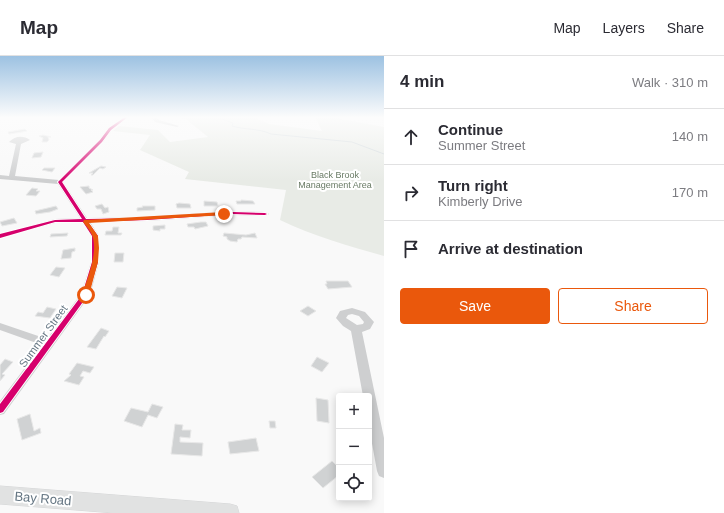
<!DOCTYPE html>
<meta charset="utf-8">
<style>
body{margin:0;font-family:Helvetica,sans-serif;background:#f7f7f7;color:#2b2b33}
.controls{position:absolute;right:12px;bottom:12px;display:grid;overflow:hidden;border-radius:4px;box-shadow:0 2px 10px #0003}
.controls button{width:36px;height:36px;display:grid;place-items:center;padding:0;border:0;border-bottom:1px solid #e1e1e2;background:#fff;color:#2b2b33;font:20px sans-serif}
.stop{position:absolute;width:12px;height:12px;margin:-9px;border:3px solid #ea580c;border-radius:50%;background:#fff}
.stop.end{background:#ea580c;border-color:#fff;box-shadow:0 1px 4px #0008}
.list{margin:0;padding:0;list-style:none}
h2{display:flex;justify-content:space-between;align-items:center;height:52px;margin:0;padding:0 16px;font-size:17px}
h2 small{font-size:13px;font-weight:400;color:#7c7c81}
.list li{display:grid;grid-template-columns:26px 1fr auto;gap:12px;align-items:center;box-sizing:border-box;height:56px;padding:0 16px;border-top:1px solid #e1e1e2}
.list b{display:block;font-size:15px;white-space:nowrap}
.list p{margin:0;font-size:13px;white-space:nowrap;color:#7c7c81}
.list em{font-size:13px;font-style:normal;color:#7c7c81}
.actions{display:flex;gap:8px;padding:12px 16px}
.actions a{flex:1;padding:9px 0;border:1px solid #ea580c;border-radius:4px;text-align:center;font-size:14px;color:#ea580c}
.actions .main{background:#ea580c;color:#fff}
.icon{flex:none;width:22px;height:22px;fill:none;stroke:currentColor;stroke-width:2;stroke-linecap:round;stroke-linejoin:round}
.map{position:relative;flex:none;width:384px;height:457px;overflow:hidden}
header{display:flex;align-items:center;gap:24px;box-sizing:border-box;height:56px;padding:0 20px;background:#fff;border-bottom:1px solid #e1e1e2}
header strong{font-size:19px}
nav{display:flex;gap:22px;margin-inline-start:auto;font-size:14px}
main{display:flex}
aside{flex:1;background:#fff}
.map>svg:first-child{display:block}
.green{fill:#e8ebe6}
.lines{fill:none;stroke-linecap:round;stroke-linejoin:round}
.stream{stroke:#ced6d9;stroke-width:1}
.building{fill:#d0d2d3;stroke:#e8e8e8}
.major-casing{stroke:#d5d6d7;stroke-width:1}
.minor{fill:#cecfd0;fill-rule:evenodd}
.major{fill:#e1e2e2;fill-rule:evenodd}
.cycleway-casing{stroke:#fff;stroke-width:2}
.cycleway{fill:#d6006c;fill-rule:evenodd}
.route{fill:#ea580c}
.labels{text-anchor:middle;stroke-width:4;stroke-linejoin:round;paint-order:stroke}
.far-park-label{font-size:9px;fill:#687a64;stroke:#fff}
.street-label{font-size:11px;fill:#657683;stroke:#fff}
.near-street-label{font-size:13px;fill:#657683;stroke:#fff}
</style>
<header>
<strong>Map</strong>
<nav><a>Map</a><a>Layers</a><a>Share</a></nav>
</header>
<main>
<div class="map">
<svg width="384" height="457" viewBox="0 0 384 457">
<rect width="100%" height="100%" fill="#f9f9f9"/>
<path class="green" d="M179,61H248L258,63L269,68L322,75L315,61H330L384,71V200C349,190 313,180 280,164L286,134L185,123L189,116L140,94L150,79L113,75L119,70L158,74L170,86L208,81L187,64Z"/>
<g class="lines">
<path class="stream" d="M207,61L222,63L233,67L232,70C245,74 258,72 271,78L352,86L384,98"/>
</g>
<path class="building" d="M25,73L27,75L22,76L9,78L8,76Z
M43,79L51,81H48L49,84L47,86H42L43,82L39,80Z
M43,96L41,101L32,102L34,97Z
M101,110L106,111L103,113L100,112L93,119H91L93,117H89Z
M44,112H55L52,116L42,114Z
M89,130V132L93,134H91L93,136L86,138L80,131Z
M32,132L38,133L36,135H40L36,140L26,139Z
M241,144L253,145L255,148H237L236,145H241Z
M204,145L217,146L218,150H204Z
M179,147L190,148L191,152H177L176,148Z
M102,148L105,152L108,151L109,156L103,158L101,153H97L95,150Z
M56,150L58,153L50,156L36,158L35,155Z
M142,150H155V154L137,155V152L143,151Z
M14,162L17,167L2,170L0,166Z
M201,166H206L208,170L195,173L194,171H188L187,168Z
M165,169V173H160V175L153,174V170Z
M113,171H119L118,177H122L121,179H105L106,175H112Z
M68,177L67,180L50,181L51,178Z
M224,177L246,179L255,177L257,182L242,181L241,183H238L237,186L230,185L227,183V181L223,180Z
M75,192V195L72,196L71,202L61,203L63,194Z
M115,197H124L123,206H114Z
M56,211L65,212L59,221L50,219Z
M326,225H348L352,231L328,233L325,228H327Z
M117,231L127,232L122,242L112,240Z
M308,250L316,255L308,260L300,255Z
M47,251L56,253L50,262L35,260L38,256L43,257Z
M101,272L109,275L105,281L104,280L96,293L87,291Z
M317,301L329,307L322,316L311,310Z
M5,303L13,306L2,318L5,319L0,325V309Z
M77,307L94,311L90,317L83,315L80,320L84,321L79,329L64,325L71,319L69,318Z
M316,342L328,344L329,367L317,365Z
M152,348L163,351L157,362L148,359L142,371L124,365L131,352L148,356Z
M30,358L34,375L40,372L41,377L22,384L17,363Z
M269,365H275L276,372H270Z
M175,368L183,369L182,374H191L190,382L180,381V386L203,387L202,400L171,398Z
M256,382L259,395L230,398L228,386Z
M332,405L339,412V419L323,432L312,421Z"/>
<g class="lines">
<g class="major-casing">
<path id="major" d="M0,430L230,448L237,450L239,457H114L0,448Z"/>
</g>
<path class="minor" d="M124,61H129L112,74L103,86L63,126L87,162L147,161L233,155L265,156L269,158L265,160L233,159L147,165L90,166L99,180V206L90,239L4,358L0,359V345L42,289L0,274V267L47,283L81,238L91,206V180L83,167H55L0,182V178L55,163L80,162L58,128L0,123V119L9,120L16,88L9,86C15,80 23,79 30,84L21,88L15,120L59,124L99,84L108,72Z
M151,61H156L159,64L179,70L177,71L155,66Z
M352,252L365,256L374,266L370,273L362,276L384,382V422L379,420L377,415L369,371V340H363L351,275L343,270L336,262L340,255ZM352,258L359,260L364,266L363,268L357,269L346,262L348,259Z"/>
<use href="#major" class="major"/>
<g class="cycleway-casing">
<path id="cycleway" d="M125,61H128L111,74L102,86L62,126L86,163L147,162L233,156L265,157L267,158L265,159L233,158L147,164L88,166L98,180V206L88,239L3,356L0,357V348L82,239L92,206V180L83,166H55L0,182V178L55,164L82,163L58,126L100,84L109,72Z"/>
</g>
<use href="#cycleway" class="cycleway"/>
</g>
<linearGradient id="sky" x2="0" y2="1"><stop stop-color="#9dc2e2"/><stop offset="0.49" stop-color="#fcfcfc"/><stop offset="1" stop-color="#fcfcfc" stop-opacity="0"/></linearGradient>
<rect width="384" height="125" fill="url(#sky)"/>
<path class="route" d="M224,156H226V159L89,167L98,180L99,192L98,206L89,239L86,241L82,239C87,223 99,196 92,179C90,174 86,170 83,166L84,164Z"/>
<g class="labels">
<g class="far-park-label">
<text x="335" y="122">Black Brook<tspan x="335" dy="10">Management Area</tspan></text>
</g>
<g class="street-label">
<text transform="translate(43 280) rotate(-54)" y="4">Summer Street</text>
</g>
<g class="near-street-label">
<text transform="translate(43 442) rotate(5)" y="5">Bay Road</text>
</g>
</g>
</svg>
<div class="controls">
<button>+</button>
<button>−</button>
<button><svg class="icon" aria-label="locate" viewBox="0 0 24 24"><circle cx="12" cy="12" r="6"/><path d="M12 2v4M12 18v4M2 12h4M18 12h4"/></svg></button>
</div>
<div class="stop" style="left:86px;top:239px"></div>
<div class="stop end" style="left:224px;top:158px"></div>
</div>
<aside>
<h2>4 min<small>Walk · 310 m</small></h2>
<ul class="list">
<li><svg class="icon" aria-label="ahead" viewBox="0 0 24 24"><path d="M12 20V5M6 11l6-6 6 6"/></svg><div><b>Continue</b><p>Summer Street</p></div><em>140 m</em></li>
<li><svg class="icon" aria-label="right" viewBox="0 0 24 24"><path d="M7 20v-9h11M14 6l5 5-5 5"/></svg><div><b>Turn right</b><p>Kimberly Drive</p></div><em>170 m</em></li>
<li><svg class="icon" aria-label="arrive" viewBox="0 0 24 24"><path d="M6 21V4h12l-3 4 3 4H6"/></svg><div><b>Arrive at destination</b></div></li>
</ul>
<div class="actions"><a class="main">Save</a><a>Share</a></div>
</aside>
</main>
